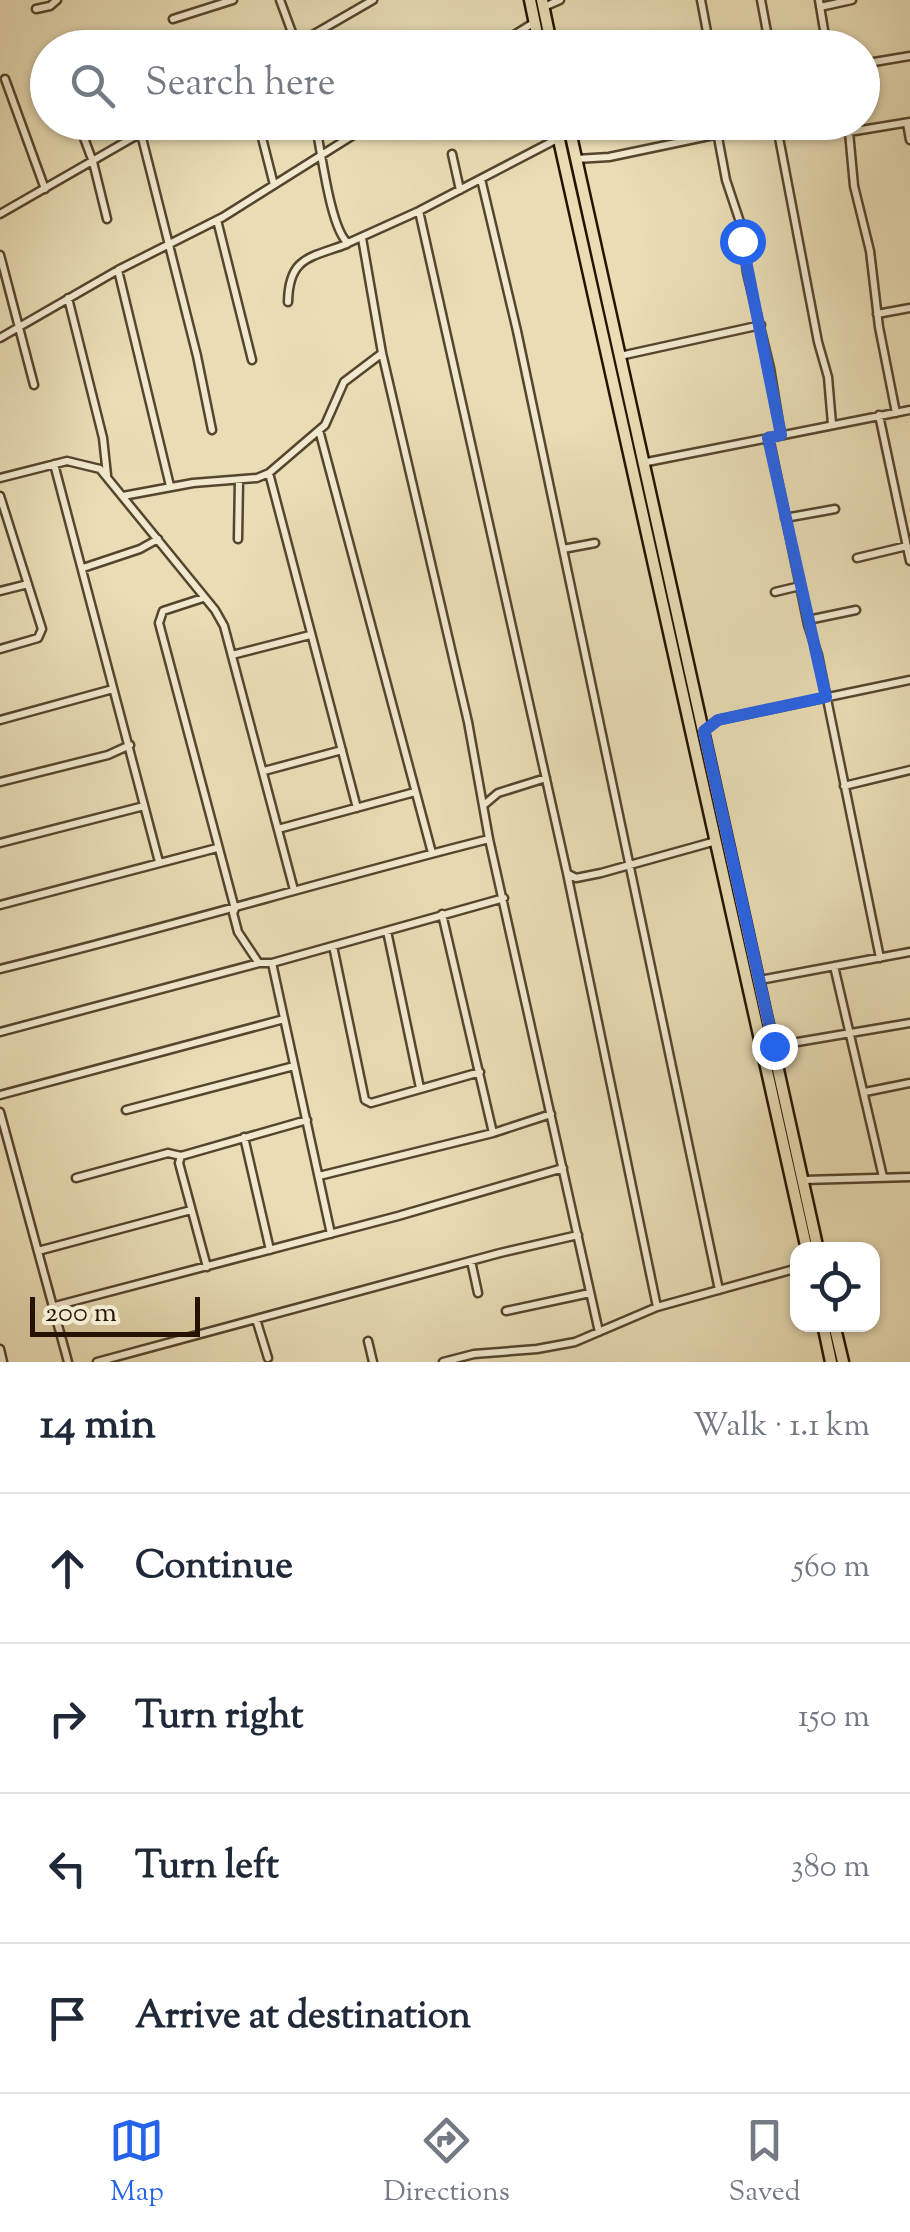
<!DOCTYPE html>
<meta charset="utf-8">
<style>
body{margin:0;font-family:"Sorts Mill Goudy",serif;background:#f2f2f3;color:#1f2937}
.controls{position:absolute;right:30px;bottom:30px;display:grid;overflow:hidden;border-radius:20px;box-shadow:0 2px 8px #0004}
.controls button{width:90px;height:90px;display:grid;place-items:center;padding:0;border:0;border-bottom:2px solid #e0e1e3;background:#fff;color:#1f2937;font:50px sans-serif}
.scale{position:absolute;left:30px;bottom:25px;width:170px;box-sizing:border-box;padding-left:10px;border:5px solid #251200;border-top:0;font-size:28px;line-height:35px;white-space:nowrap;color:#251200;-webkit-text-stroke:8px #f1e9cf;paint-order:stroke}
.stop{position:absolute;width:30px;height:30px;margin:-22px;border:8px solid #2563eb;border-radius:50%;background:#fff}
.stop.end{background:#2563eb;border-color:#fff;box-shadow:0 2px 10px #0008}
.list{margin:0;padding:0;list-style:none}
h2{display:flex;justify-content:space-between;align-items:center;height:130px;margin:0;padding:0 40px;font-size:42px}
h2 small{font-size:32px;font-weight:400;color:#747a83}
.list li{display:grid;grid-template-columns:65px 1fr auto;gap:30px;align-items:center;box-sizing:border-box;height:150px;padding:0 40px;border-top:2px solid #e0e1e3}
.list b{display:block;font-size:38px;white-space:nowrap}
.list em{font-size:32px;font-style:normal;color:#747a83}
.icon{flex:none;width:55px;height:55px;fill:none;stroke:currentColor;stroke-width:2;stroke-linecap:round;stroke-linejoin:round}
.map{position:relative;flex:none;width:910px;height:1362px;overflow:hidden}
.search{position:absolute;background:#fff;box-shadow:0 2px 8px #0004;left:30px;right:30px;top:30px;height:110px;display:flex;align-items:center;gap:25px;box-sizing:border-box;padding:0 35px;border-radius:55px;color:#747a83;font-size:38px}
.sheet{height:730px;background:#fff}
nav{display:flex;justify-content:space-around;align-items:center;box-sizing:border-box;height:140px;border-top:2px solid #e0e1e3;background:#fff;font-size:28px;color:#747a83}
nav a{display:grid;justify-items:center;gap:5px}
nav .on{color:#2563eb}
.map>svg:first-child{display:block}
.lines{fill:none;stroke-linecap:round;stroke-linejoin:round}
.street-casing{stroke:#56452d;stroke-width:11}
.primary-casing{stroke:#251200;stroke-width:15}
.street{stroke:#f1e9cf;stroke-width:6}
.primary{stroke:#e9ddb5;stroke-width:10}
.route{stroke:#2563eb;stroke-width:12}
</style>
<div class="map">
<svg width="910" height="1362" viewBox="0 0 910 1362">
<rect width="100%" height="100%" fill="#e9ddb5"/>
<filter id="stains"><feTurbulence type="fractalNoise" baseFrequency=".002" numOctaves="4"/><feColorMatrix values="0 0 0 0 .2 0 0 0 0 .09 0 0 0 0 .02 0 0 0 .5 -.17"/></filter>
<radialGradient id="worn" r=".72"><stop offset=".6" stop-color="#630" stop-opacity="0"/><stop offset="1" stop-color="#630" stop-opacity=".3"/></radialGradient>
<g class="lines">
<g class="street-casing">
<path id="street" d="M280,0L297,46
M701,0L710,48
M761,0L770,48
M819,0L827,48
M544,7L560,0
M820,7L852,0
M36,9L50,6L57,0
M173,19L233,0
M405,38L407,48
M177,41L179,48
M290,48L373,0
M493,48L535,22
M862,64L910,56
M5,79L45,189
M78,122L93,162L107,219
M138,122L197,356L212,430
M258,122L274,185
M315,122C321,148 330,229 348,243L419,211L557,139
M776,122L818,342L828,377L832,424
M777,122L812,130L849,132L910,122
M907,123L910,140
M717,132L726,180L741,225L747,273L770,368L781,435
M849,132L854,186L870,251L879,327L896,413
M452,154L460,190
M576,159L609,157L776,122
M481,179L517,331L719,1290
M419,211L567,873L657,1307
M0,214L160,122
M217,220L252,360
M362,238L382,353L468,722L489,839L599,1332
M0,255L34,385
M118,270L170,486
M68,298L103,438L107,475
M288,302C289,257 309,258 347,244
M877,314L910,308
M0,338L118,270L223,217L374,122
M620,356L761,325
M879,415L910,561
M319,430L432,853
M769,437L808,625L818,655L880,958
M642,463L910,410
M54,464L159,862
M269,473L357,808
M0,478L67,461L100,469L215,610L224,626L294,890
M0,496L42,629L38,638L0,649
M123,496L193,483L257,478L269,473L325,425L344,382L381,354
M785,518L835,509
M238,539L239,480
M563,549L595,543
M857,558L907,546
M83,568L140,549L158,539
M0,591L28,584
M775,592L800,586
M203,598L163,611L159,623L235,909L233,913L238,932L258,962
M808,620L856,610
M232,655L310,635
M0,720L113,689
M704,731L718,720L910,680
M264,771L342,750
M0,782L108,755L130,745
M844,786L910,770
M485,804L498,793L546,778
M278,829L415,792
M0,843L144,806
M568,874L576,878L601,873L716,841
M0,905L217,848
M442,914L493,1133
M387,931L420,1088
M333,946L365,1100L371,1103L480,1072
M272,963L331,1234
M834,966L883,1177
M0,969C164,929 326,880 489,839
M760,980L910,952
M0,1032L259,963H272L504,898
M774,1046L910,1023
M865,1092L910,1083
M0,1095L284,1019
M126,1110L294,1066
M0,1112L68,1362
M244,1137L270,1250
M319,1176L493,1133L551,1114
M76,1178L168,1153L181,1156
M804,1180L910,1177
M38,1251L191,1210
M471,1261L478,1293
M207,1267L179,1163L181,1156L307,1120
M55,1306L398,1216L563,1168
M506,1311L590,1293
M256,1319L268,1358
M368,1341L373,1362
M0,1349L3,1362
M97,1362L500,1253L578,1235
M443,1362L474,1354L537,1349L575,1342L657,1307L798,1268"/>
</g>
<g class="primary-casing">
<path id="primary" d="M530,0L540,48
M542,0L552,48
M555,122L807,1250
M568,122L818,1250
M823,1324L831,1362
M834,1324L843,1362"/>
</g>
<use href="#street" class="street"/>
<use href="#primary" class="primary"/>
</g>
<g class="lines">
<path class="route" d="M742,241L781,435L768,438L826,697L718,720L704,731L774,1046"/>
</g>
<rect width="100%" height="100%" filter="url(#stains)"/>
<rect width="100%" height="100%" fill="url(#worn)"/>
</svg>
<div class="controls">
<button><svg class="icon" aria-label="locate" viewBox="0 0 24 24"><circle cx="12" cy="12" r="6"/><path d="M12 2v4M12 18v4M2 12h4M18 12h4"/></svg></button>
</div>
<div class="scale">200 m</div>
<div class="stop" style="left:742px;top:241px"></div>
<div class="stop end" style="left:774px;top:1046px"></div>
<div class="search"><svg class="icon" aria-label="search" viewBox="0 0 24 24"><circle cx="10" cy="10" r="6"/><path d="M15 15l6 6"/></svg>Search here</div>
</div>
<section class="sheet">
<h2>14 min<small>Walk · 1.1 km</small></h2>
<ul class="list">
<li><svg class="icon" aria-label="ahead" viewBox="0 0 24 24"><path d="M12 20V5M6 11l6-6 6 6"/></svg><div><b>Continue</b></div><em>560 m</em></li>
<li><svg class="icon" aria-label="right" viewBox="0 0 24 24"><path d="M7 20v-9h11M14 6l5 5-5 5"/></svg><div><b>Turn right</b></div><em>150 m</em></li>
<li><svg class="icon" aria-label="left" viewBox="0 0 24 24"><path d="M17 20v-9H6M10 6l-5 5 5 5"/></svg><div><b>Turn left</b></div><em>380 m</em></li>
<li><svg class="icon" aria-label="arrive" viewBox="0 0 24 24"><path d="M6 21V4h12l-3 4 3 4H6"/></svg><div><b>Arrive at destination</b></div></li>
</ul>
</section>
<nav>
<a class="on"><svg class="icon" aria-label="map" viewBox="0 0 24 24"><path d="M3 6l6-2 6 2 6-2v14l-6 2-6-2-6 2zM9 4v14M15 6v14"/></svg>Map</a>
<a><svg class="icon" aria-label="directions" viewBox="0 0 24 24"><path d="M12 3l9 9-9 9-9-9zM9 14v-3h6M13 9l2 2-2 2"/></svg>Directions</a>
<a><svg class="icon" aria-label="saved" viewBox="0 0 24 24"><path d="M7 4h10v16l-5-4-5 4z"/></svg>Saved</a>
</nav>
